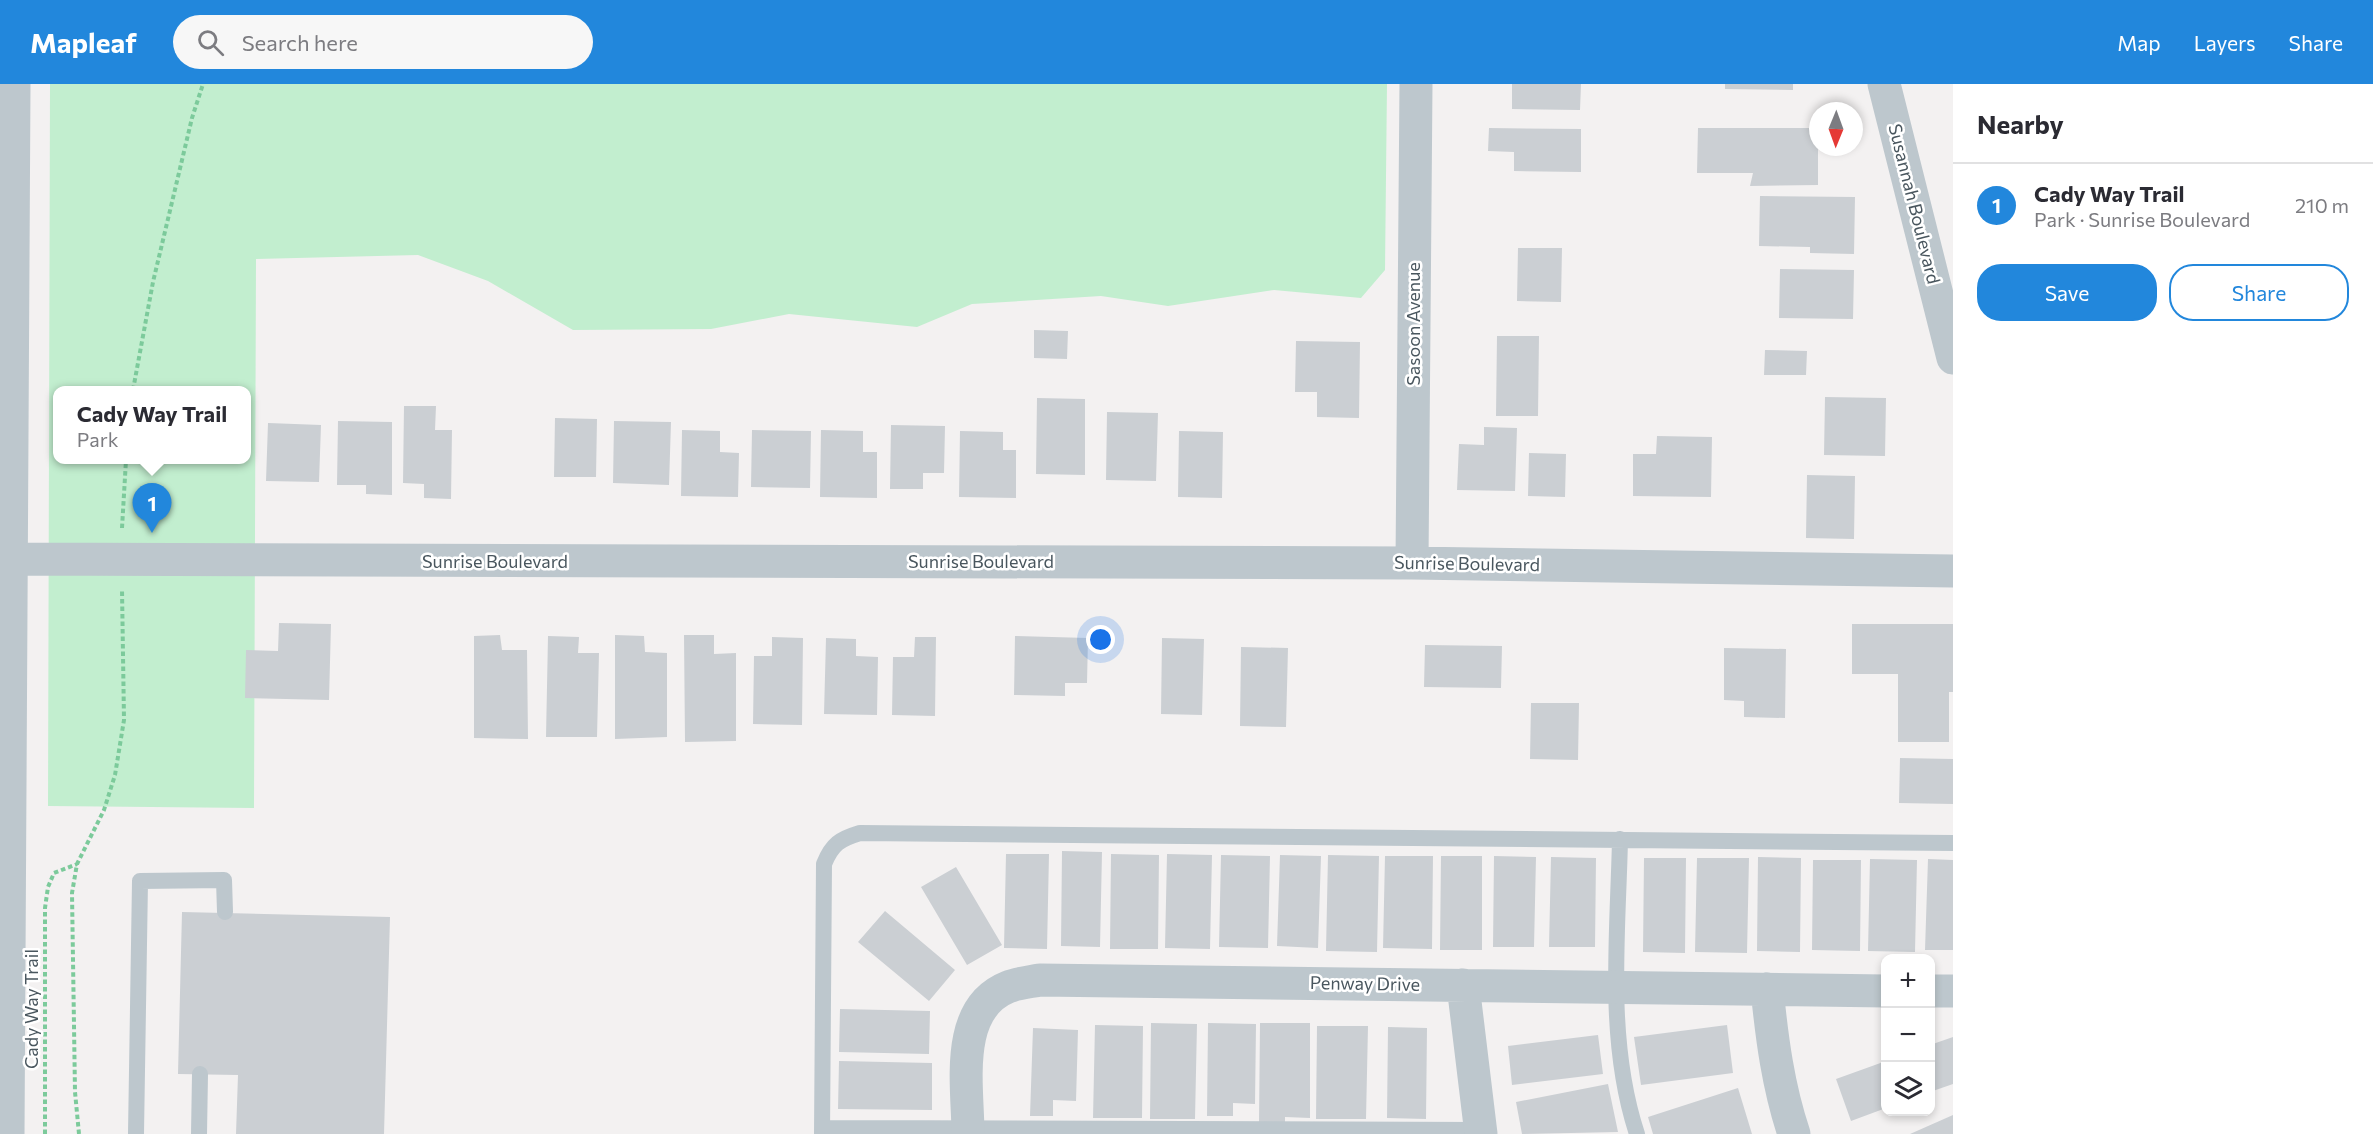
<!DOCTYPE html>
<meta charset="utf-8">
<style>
body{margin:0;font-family:Commissioner,sans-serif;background:#f7f7f7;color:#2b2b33}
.controls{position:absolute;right:18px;bottom:18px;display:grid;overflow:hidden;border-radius:12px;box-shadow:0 3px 9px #0003}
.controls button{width:54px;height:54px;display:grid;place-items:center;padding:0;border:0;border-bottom:2px solid #e1e1e2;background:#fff;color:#2b2b33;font:30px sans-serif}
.compass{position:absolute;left:1809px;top:18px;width:54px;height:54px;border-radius:50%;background:#fff;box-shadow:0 3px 9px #0003;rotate:181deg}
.you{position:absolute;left:1101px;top:556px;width:21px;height:21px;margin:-15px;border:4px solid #fff;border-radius:50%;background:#1a73e8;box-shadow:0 0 0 9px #1a73e833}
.badge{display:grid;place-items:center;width:39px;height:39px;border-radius:50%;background:#2287dc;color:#fff;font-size:20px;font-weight:700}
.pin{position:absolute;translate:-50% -50px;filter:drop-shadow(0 2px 3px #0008)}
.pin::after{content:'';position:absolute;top:32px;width:21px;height:18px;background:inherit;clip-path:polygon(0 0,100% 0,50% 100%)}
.popup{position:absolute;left:53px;top:302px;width:198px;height:78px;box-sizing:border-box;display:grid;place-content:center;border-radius:12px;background:#fff;filter:drop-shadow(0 2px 4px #0005);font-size:20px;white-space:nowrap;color:#7c7c81}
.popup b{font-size:22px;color:#2b2b33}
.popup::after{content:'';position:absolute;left:50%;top:100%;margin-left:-12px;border:12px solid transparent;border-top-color:#fff}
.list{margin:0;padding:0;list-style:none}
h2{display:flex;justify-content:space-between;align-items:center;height:78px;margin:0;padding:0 24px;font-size:26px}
h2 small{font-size:20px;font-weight:400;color:#7c7c81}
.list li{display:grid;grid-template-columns:39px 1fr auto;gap:18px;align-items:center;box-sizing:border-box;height:84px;padding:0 24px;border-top:2px solid #e1e1e2}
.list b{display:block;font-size:22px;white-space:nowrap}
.list p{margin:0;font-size:20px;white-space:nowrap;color:#7c7c81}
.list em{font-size:20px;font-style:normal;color:#7c7c81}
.actions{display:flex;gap:12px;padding:18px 24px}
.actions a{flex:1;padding:14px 0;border:2px solid #2287dc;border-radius:24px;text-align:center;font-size:21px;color:#2287dc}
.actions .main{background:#2287dc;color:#fff}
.icon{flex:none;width:33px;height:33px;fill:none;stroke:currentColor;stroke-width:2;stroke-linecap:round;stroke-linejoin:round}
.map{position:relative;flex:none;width:1953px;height:1050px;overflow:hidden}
header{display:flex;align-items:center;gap:36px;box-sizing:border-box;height:84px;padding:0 30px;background:#2287dc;color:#fff}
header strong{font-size:28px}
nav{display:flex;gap:33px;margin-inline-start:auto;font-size:21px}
.search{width:420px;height:54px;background:#f7f7f7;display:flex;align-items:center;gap:15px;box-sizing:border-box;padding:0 21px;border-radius:33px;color:#7c7c81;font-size:22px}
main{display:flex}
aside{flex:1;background:#fff}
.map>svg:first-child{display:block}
.green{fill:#c2eecf;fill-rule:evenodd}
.building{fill:#cbcfd3}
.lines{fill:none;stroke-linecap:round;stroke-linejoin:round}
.path{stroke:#7cca9b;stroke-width:4;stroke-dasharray:4.5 3;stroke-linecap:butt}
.service{stroke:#bdc7cd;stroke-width:16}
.minor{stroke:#bdc7cd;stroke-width:33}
.labels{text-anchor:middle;stroke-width:5;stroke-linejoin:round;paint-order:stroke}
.street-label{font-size:18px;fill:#49565e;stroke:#fff}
</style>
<header>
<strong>Mapleaf</strong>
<div class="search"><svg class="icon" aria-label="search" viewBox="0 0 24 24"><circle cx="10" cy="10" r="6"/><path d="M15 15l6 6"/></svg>Search here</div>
<nav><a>Map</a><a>Layers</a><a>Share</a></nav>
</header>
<main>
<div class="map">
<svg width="1953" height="1050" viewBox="0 0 1953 1050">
<rect width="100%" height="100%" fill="#f3f1f1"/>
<path class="green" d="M50,0H1387L1385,186L1361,214L1274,206L1168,222L1101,212L972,220L917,243L789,230L711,245L573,246L488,197L418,171L256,175L254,724L48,722ZM57,306H246V376H57Z"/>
<path class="building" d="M1512,0H1581L1580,26L1512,25Z
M1725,0H1793V6L1725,5Z
M1489,44L1581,45V88L1514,87V68L1488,67Z
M1698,44H1818V101L1750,102L1753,89H1697Z
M1760,112L1855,113L1854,170L1810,169V163L1759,162Z
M1518,164H1562L1561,218L1517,217Z
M1780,185L1854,186L1853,235L1779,234Z
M1034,246L1068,247L1067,275L1034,274Z
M1497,252H1539L1538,332H1496Z
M1296,257L1360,258L1359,334L1317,333V308H1295Z
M1765,266L1807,267L1806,291H1764Z
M1825,313L1886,314L1885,372L1824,371Z
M1037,314L1085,315V391L1036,390Z
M404,322H436L435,346H452L451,415L424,414V400L403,399Z
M1107,328L1158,329L1156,397L1106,396Z
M555,334L597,335L596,393H554Z
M338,337L392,338V411L366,410V401H337Z
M614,337L671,338L669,401L613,399Z
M268,339L321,341L319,398L266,397Z
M891,341L945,342L944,389H923V405H890Z
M1484,343L1517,344L1515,407L1457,406L1459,360L1484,361Z
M682,346L720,347V368L739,369L738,413L681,412Z
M752,346L811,347L810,404L751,403Z
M821,346L863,347V368H877V414L820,413Z
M960,347L1003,348V366H1016V414L959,413Z
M1179,347L1223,348L1222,414L1178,413Z
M1657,352L1712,353L1711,413L1633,412V370H1656Z
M1529,369L1566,370L1565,413L1528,412Z
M1807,391L1855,392L1854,455L1806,454Z
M279,539L331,540L329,616L245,614L246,566L278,567Z
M1852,540H1953V608H1949V658H1898V590H1852Z
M500,551L502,566H527L528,655L474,654V552Z
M615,551L644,552L645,568L667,569V653L615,655Z
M684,551H714V570L736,569V657L685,658Z
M548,552L579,553L578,569H599L597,653H546Z
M1015,552L1088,554L1087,599H1065V612L1014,611Z
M772,553L803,554L802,641L753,640L754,572H772Z
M915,553H936L935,632L892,631L893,573H914Z
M826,554L856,555V572L878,573L877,631L824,630Z
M1162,554L1204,555L1202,631L1161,630Z
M1425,561L1502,562L1501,604L1424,603Z
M1241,563L1288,564L1286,643L1240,642Z
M1724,564L1786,565L1785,634L1744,633V617L1724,616Z
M1531,619H1579L1578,676L1530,675Z
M1900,674L1953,675V720L1899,719Z
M1062,767L1102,768L1100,863L1061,862Z
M1006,770H1049L1047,865L1004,864Z
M1111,770L1159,771L1158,865H1110Z
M1167,770L1212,771L1210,865L1165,864Z
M1221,771L1270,772L1268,864L1219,863Z
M1280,771L1321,772L1318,864L1277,862Z
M1328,771L1379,772L1377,868L1326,867Z
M1385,772H1433L1432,865L1383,864Z
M1441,772H1482V866H1440Z
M1494,772L1536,773L1534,863H1493Z
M1551,773L1596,774L1595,863H1549Z
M1758,773L1801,774L1800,868L1757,867Z
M1644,774H1686L1685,869L1643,868Z
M1697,774H1749L1747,869L1695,868Z
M1870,775L1917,776L1915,868L1868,867Z
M1928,775L1953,776V866H1925Z
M1813,776H1861L1860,867L1812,866Z
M956,783L1002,861L967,881L921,803Z
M885,827L955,886L929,917L858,858Z
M182,828L390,833L384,1050H236L238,991L178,990Z
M840,925L930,927L929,970L839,968Z
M1151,939L1197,940L1195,1035H1150Z
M1208,939L1256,940L1255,1020L1233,1019V1032H1207Z
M1260,939H1310V1034L1285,1033V1041L1259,1040Z
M1095,941L1143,942L1142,1034H1093Z
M1727,941L1733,989L1641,1001L1634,953Z
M1317,942H1368L1366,1035H1316Z
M1388,943L1427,944L1426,1035L1387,1034Z
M1033,944L1078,946L1076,1017L1053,1016V1032H1030Z
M1598,951L1603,990L1512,1001L1508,962Z
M1953,953V1000L1930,1008V961Z
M839,977L932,979V1026L838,1025Z
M1886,977V1024L1851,1037L1836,995Z
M1608,1000L1618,1048L1522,1050L1516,1018Z
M1738,1004L1752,1050H1653L1648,1033Z
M1953,1031V1050H1910Z"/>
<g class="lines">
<path class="path" d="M133,306L153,198L192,34L203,0
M122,444L126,376
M45,1050V824L48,803L54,789L77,780
M79,1050L75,1008L72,809L77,780L104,726L115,691L124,636L122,505"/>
<path class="service" d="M1620,755C1618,852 1606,956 1637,1050
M822,1044L1480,1046
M136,1050L140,797L224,796L225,828
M199,1050L200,990
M822,1050L824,780C832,760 840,755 860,749L1953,759"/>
<path class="minor" d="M1884,0L1953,274
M10,475L1412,479L1953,487
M1412,479L1416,0
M1463,901L1481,1050
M1767,905C1772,955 1778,1002 1794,1050
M1930,907H1953
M8,1050L14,0
M968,1050C968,1003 953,925 1008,903C1018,899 1030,898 1040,896L1886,907"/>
</g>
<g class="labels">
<g class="street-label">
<text transform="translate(1914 120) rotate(76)" y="6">Susannah Boulevard</text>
<text transform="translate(1414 240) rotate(-90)" y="6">Sasoon Avenue</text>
<text x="495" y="484">Sunrise Boulevard</text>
<text x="981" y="484">Sunrise Boulevard</text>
<text transform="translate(1467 480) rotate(1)" y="6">Sunrise Boulevard</text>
<text transform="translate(1365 900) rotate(1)" y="6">Penway Drive</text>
<text transform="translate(32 925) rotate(-90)" y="6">Cady Way Trail</text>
</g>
</g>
</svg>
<div class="controls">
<button>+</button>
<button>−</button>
<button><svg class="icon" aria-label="layers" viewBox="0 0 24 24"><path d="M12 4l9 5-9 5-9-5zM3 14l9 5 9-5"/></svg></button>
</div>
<svg class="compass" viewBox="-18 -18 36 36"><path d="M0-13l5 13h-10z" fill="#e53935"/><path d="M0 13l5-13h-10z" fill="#7c7c81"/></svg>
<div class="you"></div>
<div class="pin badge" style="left:152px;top:449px">1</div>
<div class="popup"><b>Cady Way Trail</b>Park</div>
</div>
<aside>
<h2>Nearby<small></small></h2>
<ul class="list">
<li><span class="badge">1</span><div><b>Cady Way Trail</b><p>Park · Sunrise Boulevard</p></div><em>210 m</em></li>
</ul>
<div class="actions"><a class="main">Save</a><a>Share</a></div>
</aside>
</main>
